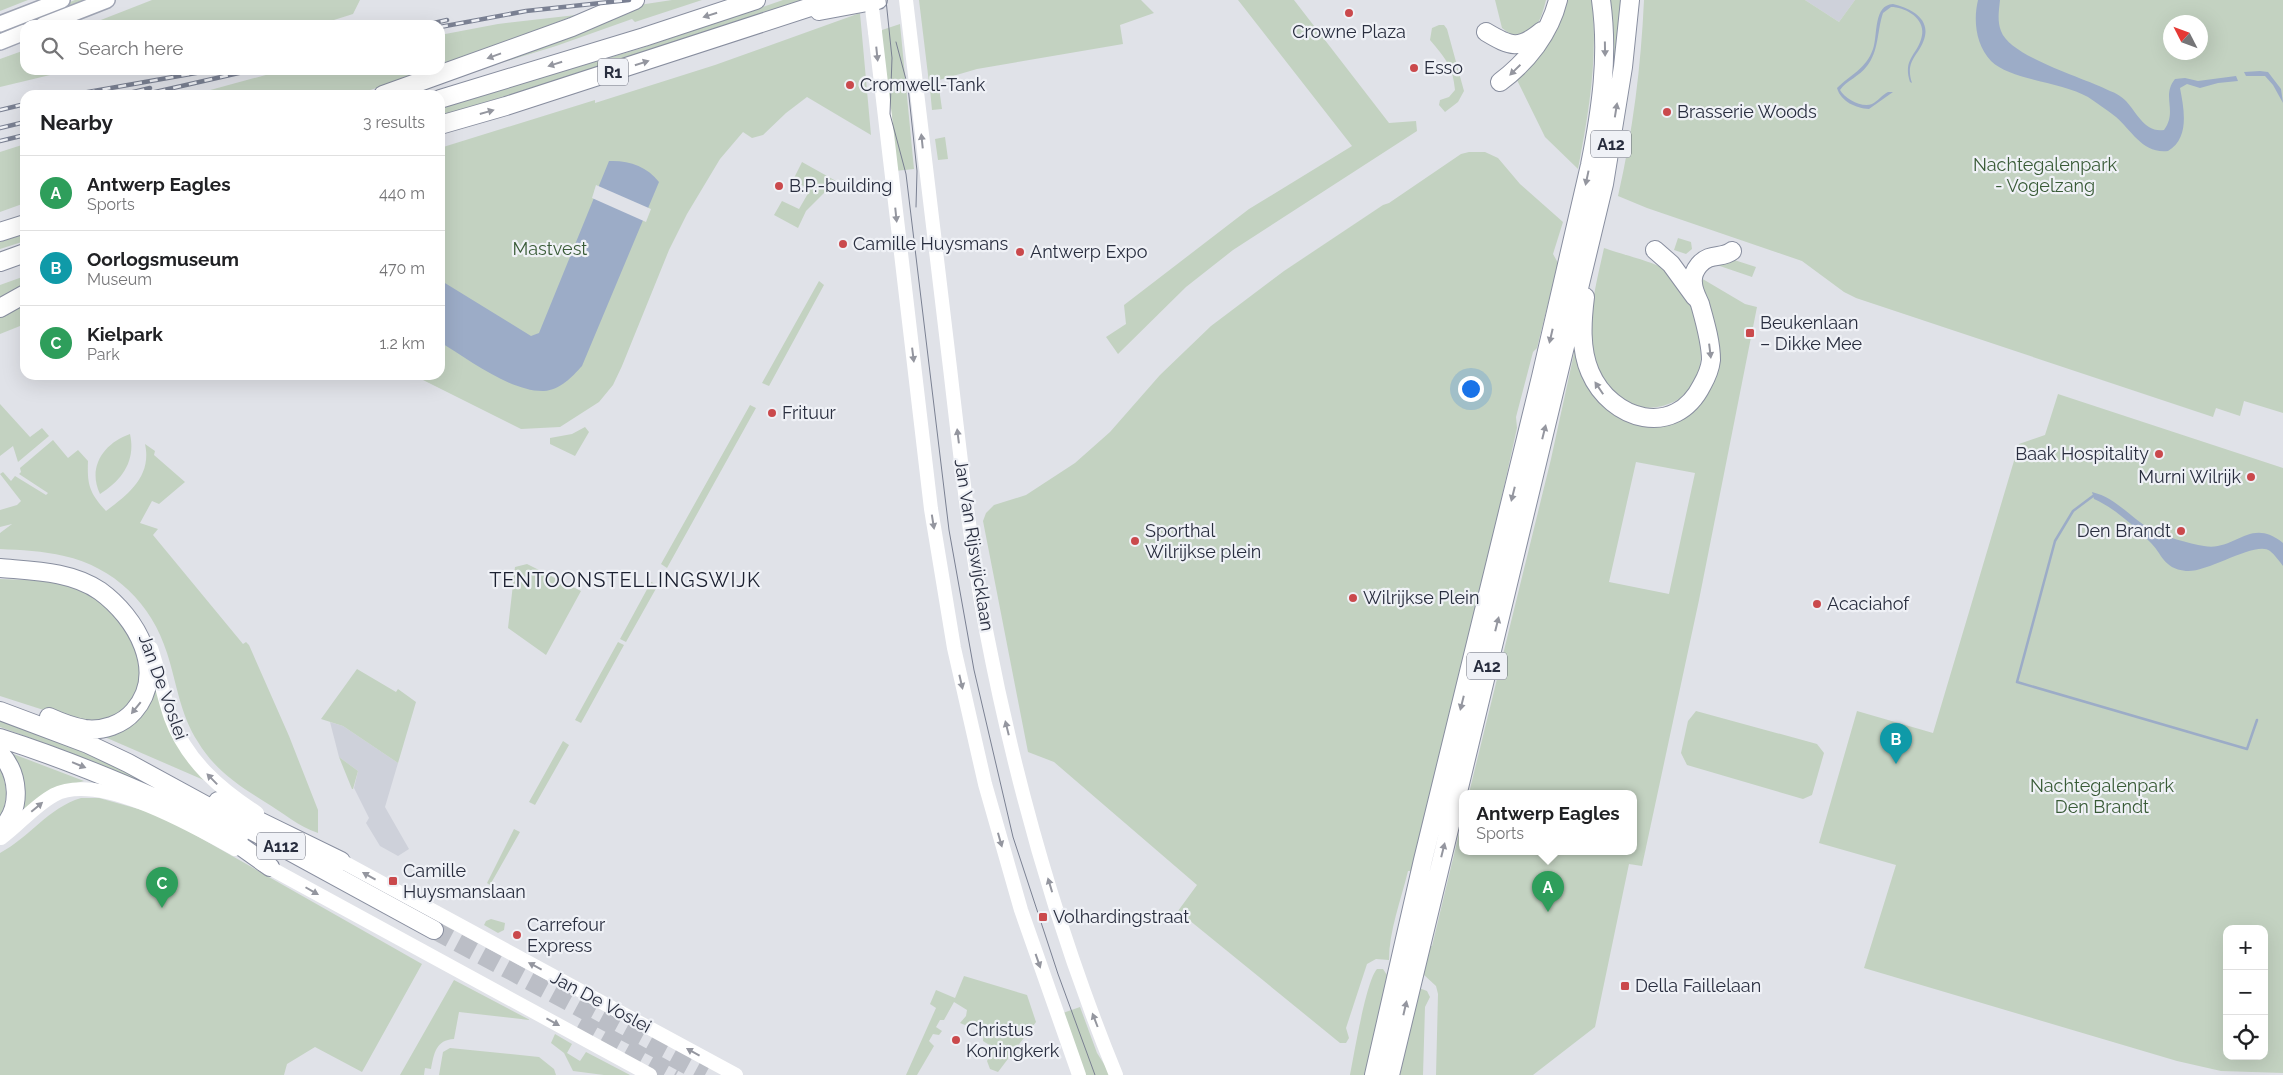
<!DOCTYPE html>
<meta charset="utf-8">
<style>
body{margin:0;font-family:Raleway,sans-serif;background:#f2f2f2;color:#202124}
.controls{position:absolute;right:15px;bottom:15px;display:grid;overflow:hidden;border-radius:10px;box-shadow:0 5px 20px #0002}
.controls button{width:45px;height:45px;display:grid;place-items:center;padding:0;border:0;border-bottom:1px solid #e0e0e0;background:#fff;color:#202124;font:25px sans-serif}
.compass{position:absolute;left:2163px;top:15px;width:45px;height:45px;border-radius:50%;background:#fff;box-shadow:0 5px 20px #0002;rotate:312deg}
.you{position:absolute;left:1470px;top:388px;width:18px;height:18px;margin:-12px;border:4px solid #fff;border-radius:50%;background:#1a73e8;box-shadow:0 0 0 8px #1a73e833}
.badge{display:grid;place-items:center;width:32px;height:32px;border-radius:50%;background:#ca494c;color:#fff;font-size:16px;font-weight:700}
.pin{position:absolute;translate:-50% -41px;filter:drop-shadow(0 1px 2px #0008)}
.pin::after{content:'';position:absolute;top:26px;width:18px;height:15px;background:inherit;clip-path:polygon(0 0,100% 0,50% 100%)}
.popup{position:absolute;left:1459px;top:790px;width:178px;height:65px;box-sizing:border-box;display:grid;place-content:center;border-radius:10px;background:#fff;filter:drop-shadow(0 1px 4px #0005);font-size:16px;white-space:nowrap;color:#757577}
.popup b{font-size:19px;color:#202124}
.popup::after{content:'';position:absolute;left:50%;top:100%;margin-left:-10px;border:10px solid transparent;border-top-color:#fff}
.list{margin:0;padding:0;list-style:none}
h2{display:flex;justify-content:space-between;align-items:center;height:65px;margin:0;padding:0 20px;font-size:21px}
h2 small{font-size:16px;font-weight:400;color:#757577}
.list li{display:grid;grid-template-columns:32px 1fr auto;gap:15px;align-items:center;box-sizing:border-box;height:75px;padding:0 20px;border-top:1px solid #e0e0e0}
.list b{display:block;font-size:19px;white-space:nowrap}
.list p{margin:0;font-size:16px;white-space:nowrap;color:#757577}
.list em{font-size:16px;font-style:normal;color:#757577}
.icon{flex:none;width:28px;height:28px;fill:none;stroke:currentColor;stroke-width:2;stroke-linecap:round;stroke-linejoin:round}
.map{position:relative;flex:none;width:2283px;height:1075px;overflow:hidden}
.search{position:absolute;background:#fff;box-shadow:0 5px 20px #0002;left:20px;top:20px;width:425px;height:55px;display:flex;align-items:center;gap:12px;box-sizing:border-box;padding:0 18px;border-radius:15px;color:#757577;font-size:19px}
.panel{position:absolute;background:#fff;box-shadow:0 5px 20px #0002;left:20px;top:90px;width:425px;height:290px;border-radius:15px}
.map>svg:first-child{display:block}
.built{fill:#ced1da}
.green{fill:#c3d2c1;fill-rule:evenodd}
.water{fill:#9cacc7}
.pier{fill:#e0e2e8}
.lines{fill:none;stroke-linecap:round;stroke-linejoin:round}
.stream{stroke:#9cacc7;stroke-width:2.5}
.highway-tunnel{stroke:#bbbec6;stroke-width:18;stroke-dasharray:18 9;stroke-linecap:butt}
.primary-casing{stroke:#a0a5b4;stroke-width:18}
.highway-casing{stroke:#888e9f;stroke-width:20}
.secondary{stroke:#fff;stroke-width:14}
.primary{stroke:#fff;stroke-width:15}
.highway{stroke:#fff;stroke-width:18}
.tram{stroke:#7a8092;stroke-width:1}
.rail-casing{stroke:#7a8092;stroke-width:4.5}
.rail{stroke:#eff1f6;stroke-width:2.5;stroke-dasharray:8;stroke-linecap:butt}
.secondary-bridge{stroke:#fff;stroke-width:14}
.oneway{fill:#94969f}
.poi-dot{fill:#ca494c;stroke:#eff1f6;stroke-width:2}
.labels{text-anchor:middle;stroke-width:4.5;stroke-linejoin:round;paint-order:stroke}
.shield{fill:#eff1f6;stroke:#646876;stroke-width:1}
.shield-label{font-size:16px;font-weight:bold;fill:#292e3f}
.poi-label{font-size:18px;fill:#292e3f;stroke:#eff1f6;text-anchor:start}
.park-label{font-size:18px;fill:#395b37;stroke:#eff1f6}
.street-label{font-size:18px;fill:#292e3f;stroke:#eff1f6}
.quarter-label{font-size:20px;letter-spacing:1px;fill:#1b2030;stroke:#eff1f6}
</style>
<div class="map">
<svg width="2283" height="1075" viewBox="0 0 2283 1075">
<rect width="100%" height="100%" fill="#e0e2e8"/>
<path class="built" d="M1805,0H1855L1839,22Z
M330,722L343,726L398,763L385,807L409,849L398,856L380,846L366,823L369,818L354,788L358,771L339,757Z"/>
<path class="green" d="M0,0H28L0,11Z
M75,0H95L30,25H25L0,36V29Z
M152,0H360L353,14L318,25H88Z
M672,0H702L635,22L632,19L556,46L428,85L639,5Z
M783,0H805L571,76L440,116V107L639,49Z
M919,0H1141L1154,13L1120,25L1123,44L977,69L929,83Z
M1238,0H1294L1389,123L1416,121L1417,131L1233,250L1186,287L1118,354L1106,337L1126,324L1124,305L1249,209L1352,146Z
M1495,0H1546C1541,20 1537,33 1514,37L1502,28Z
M1565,0H1592C1598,59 1589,111 1578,169L1545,137L1517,80L1547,46Z
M1608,0H1622L1612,94L1597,183L1594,180Z
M1644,0H1805L1839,22L1855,0H2283V413L2244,401L2240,416L2216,408L2213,417L1856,298L1844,292L1802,261L1647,208L1618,196C1633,131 1641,66 1644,0ZM2170,22H2200V52H2170Z
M860,13L871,135L807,97L786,113L763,135L752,138L743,132L720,159L687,214L669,250L622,366L613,385L599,402L560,427L521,429L413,375H440V148L595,100V103L715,65Z
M576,15L440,66V35L498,24Z
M900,24L914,169L895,171L879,31Z
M1439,25H1444L1447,29L1464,91L1458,102L1445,112L1439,105L1440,100L1449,97L1455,90C1453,66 1445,58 1430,40L1432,28Z
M25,50V70H71L0,87V59Z
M284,70H428L356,95H192Z
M939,88L942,109L932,110L930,89Z
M945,137L948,159L938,160L935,139Z
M25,144V203L0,212V152Z
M1469,152H1485L1498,158L1520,184L1563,222L1553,254L1558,263L1537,348L1533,352L1516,417L1517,428L1498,514L1411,871H1408C1401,900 1389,931 1389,960L1376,959L1367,964L1346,1028L1349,1038L1346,1043H1340L1178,911L1197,885L1054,762L1028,752L983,521L986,513L994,505L1026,495L1075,463L1110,432L1160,375L1211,326L1284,271L1383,205L1389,203L1461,154Z
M802,162L836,181L806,211L798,228L774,215L782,201L799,209L810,190L793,180Z
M25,234V241L0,249V242Z
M1678,238L1691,242L1692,249L1686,254L1674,250Z
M1604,248C1620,254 1660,263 1671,273C1690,291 1693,306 1698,330C1701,346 1703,363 1697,378C1685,406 1646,416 1622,400C1605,388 1595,368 1592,349C1587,315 1597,281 1604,248Z
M1728,258L1756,267L1752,277L1714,264Z
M25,276V288L0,300V285Z
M1701,278L1745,304L1757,307L1699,600L1642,866L1629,864L1595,1027L1533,1075H1436L1438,994L1436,986L1423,974L1429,946H1432L1463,817V851H1633V793H1469L1551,459L1578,335L1580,353L1638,423L1709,385L1698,287ZM1636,462L1695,473L1669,594L1609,582Z
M819,281L824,285L769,386L762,383Z
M25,301V324L0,334V315Z
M2058,394L2283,468V1073L2221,1071L2177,1061L1864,968L1896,865L1819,843L1857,711L1933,733L2019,444L2045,435ZM2227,929H2264V1056H2227Z
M0,404L30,437L42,428L49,436L18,462L13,446L0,456Z
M750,405L756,408L667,568L661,564Z
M585,427L589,432L575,456L550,444V438L572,434Z
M130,434C136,461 122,480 100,494C87,467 104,443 130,434Z
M53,440L68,458L78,450L88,461C87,486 90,493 106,511C129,494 152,476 145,444L155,451L154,455L185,482L159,504L152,501L140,523L158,529L153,535L243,644L246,642L249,645L289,736L318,810V833C299,827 282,812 265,802C239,786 214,769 198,742C180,714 177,684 167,653C152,604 114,567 64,556C43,551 21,550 0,549V533L12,524L0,527V510L17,505L21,501L0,474L3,472L11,481L15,476L46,495L48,493L19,474L21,472L20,468Z
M527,564L581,591L546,655L508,628L515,567Z
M0,579L54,581L96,597L128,629L144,668L133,705L109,721L81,722L0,696Z
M651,582L658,585L626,642L620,639Z
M618,642L624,645L581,723L575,720Z
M357,669L396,692L398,689L416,702L398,763L343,726L321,719Z
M155,676L206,781L100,735Z
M1696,711L1817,744L1824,753L1812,795L1803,799L1687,765L1681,753L1688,721Z
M0,721L56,740L167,791L164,794C111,767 56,747 0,727Z
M563,741L569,745L535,805L529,802Z
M8,752L84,781L65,786L10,827Z
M339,757L358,771L353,789H352Z
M0,768C7,785 9,800 0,817Z
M81,798H99L160,815L422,964L362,1072L315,1047L287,1064L284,1075H0V853C30,837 48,808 81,798Z
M514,829L520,832L490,885L487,883Z
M491,919L505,923L504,930L498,933L484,925L486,921Z
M1377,969H1383L1387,975L1366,1075H1350C1354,1055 1366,981 1377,969Z
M964,976L1027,995L1036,1022L998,1072L990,1069L987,1061L994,1048L983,1041L984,1029L972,1021L965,1025L960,1023L966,1016L967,1010L954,1002L944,1020H940L936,1027L942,1031L939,1035L933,1034L929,1041L934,1046L917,1075H906L936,1008L930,1004L936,990L955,998Z
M454,980L530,1020L459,1012L454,1039C436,1040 434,1053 431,1069L425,1068L424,1075H400Z
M1419,988L1427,991L1430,997L1425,1007L1423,1075H1400Z
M1080,1007L1097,1053L1111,1075H1084L1060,1014Z
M555,1034L572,1044L567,1053L580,1061L586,1052L630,1075H604L573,1071L564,1053L551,1043Z
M450,1048L539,1057L554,1069L556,1075H439L443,1052Z"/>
<path class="water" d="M1978,0H2000C1999,10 1997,21 2001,31C2010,57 2085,78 2110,91C2116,93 2122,97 2126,101C2137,113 2145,133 2164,130C2178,111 2161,96 2175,79L2185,78L2198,81L2236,76L2238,81L2218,83L2200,88L2187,84L2180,88C2184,109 2190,138 2168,151C2143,154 2132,131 2116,117C2107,110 2097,103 2088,97C2062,82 2010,80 1991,61C1976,45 1973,21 1978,0Z
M1893,4C1909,8 1929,17 1925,36C1921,55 1904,59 1912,83L1910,82C1902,58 1919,54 1922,35C1925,18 1905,7 1891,7L1883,13C1877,31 1879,51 1867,66C1860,76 1846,81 1840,90C1845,99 1862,108 1872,104C1878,101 1882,95 1888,92H1893L1869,109C1856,108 1841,102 1837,88C1850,75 1866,69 1873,49C1878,35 1873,5 1893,4Z
M2260,71L2268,72L2281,89L2283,103L2273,85L2265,76H2246L2244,72Z
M609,161C628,160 647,166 659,182L582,366C572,377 560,390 544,391C511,392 468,359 440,342V280L531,336L539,333Z
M2092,492C2116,498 2129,516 2150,529C2163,536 2190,544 2204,546C2235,552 2250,516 2283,543V566C2279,561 2275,555 2270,551C2256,540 2208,573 2186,571C2162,568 2163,554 2149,541C2133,525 2114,508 2094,499Z"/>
<path class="pier" d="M596,185L651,209L646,222L592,198Z"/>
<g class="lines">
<path class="stream" d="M2093,496L2073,511L2055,541L2017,682L2247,749L2257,720"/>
<path class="highway-tunnel" d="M434,930L705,1075
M580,1022L676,1075"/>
<g class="primary-casing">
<path id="primary" d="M0,24L62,0
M43,25L107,0
M0,42L25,32"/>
</g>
<g class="highway-casing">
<path id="highway" d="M819,11L878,0
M1486,32C1511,47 1519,50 1542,31
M1500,82C1527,62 1550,33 1558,0
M383,95L572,27L635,0
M440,99L644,37L756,0
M440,125L506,106L832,0
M0,232L25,224
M1655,250L1671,264L1695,297
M0,262L25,253
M1585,297C1582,321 1580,349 1590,372C1611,421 1675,439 1702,385C1706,378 1710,369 1711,360C1711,342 1705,322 1700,304C1697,297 1693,290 1693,283C1692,276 1695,270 1699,265C1710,252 1722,259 1732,251
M0,308L25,294
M0,568C33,571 71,571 100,591C136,617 168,672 134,711C122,725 103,731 85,729C73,727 60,722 49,717
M0,711L88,744L128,763L434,930
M0,738C82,764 161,799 239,837
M0,753C19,774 23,809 0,830
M218,801L341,861
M225,835L270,867
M1374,1075L1423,860L1541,377L1590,165C1601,110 1609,56 1601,0
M1390,1075L1604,184L1623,67L1630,0"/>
</g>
<path class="secondary" d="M906,0C921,123 935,245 950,368C960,455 970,543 986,630C1015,781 1058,933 1116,1075
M875,32L931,509L954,648L985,784L1021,910L1079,1075
M151,648C159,671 163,695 171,718C187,761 220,789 257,813
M1,838C19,825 34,806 54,795C99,771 195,827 235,849
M332,856L736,1075
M261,863L650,1075"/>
<use href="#primary" class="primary"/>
<use href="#highway" class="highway"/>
<path class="tram" d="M886,0L892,58L890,114L906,174L949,530L974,670L1013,837L1058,974L1095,1075
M896,42L908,87L917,171L916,207"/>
<g class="rail-casing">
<path id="rail" d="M425,25L447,20
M440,27L526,11L629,0
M71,95L213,70
M121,95L150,88
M142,95L252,70
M0,110L25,104
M0,128L25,122
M0,141L25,135"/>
</g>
<use href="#rail" class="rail"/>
<path class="secondary-bridge" d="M871,0L875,32"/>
</g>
<defs><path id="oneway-solid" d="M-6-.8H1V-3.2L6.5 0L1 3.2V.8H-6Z" transform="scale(1.25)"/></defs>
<g class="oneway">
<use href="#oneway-solid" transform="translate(710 15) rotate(162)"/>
<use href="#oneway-solid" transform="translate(1605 49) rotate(89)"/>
<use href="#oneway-solid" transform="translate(877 54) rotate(84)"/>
<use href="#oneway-solid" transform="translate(494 56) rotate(160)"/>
<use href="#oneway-solid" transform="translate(642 63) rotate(-18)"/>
<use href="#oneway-solid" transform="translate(555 64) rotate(163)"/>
<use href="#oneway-solid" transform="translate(1515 70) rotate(136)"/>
<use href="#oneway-solid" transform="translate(1616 110) rotate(-81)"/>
<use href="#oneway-solid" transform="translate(487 112) rotate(-16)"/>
<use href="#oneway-solid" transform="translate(922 141) rotate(-96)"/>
<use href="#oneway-solid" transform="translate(1587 178) rotate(102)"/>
<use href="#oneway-solid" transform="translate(896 215) rotate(84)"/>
<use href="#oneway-solid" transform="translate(1551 336) rotate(103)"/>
<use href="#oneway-solid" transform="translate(1710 351) rotate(83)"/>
<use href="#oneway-solid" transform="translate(913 355) rotate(83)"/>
<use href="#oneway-solid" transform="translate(1599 388) rotate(-124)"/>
<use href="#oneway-solid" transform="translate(1544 432) rotate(-76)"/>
<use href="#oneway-solid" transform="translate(958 436) rotate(-97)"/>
<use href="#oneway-solid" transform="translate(1513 494) rotate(104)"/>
<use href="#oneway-solid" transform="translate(933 522) rotate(81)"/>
<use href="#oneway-solid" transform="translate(1497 624) rotate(-76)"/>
<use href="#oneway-solid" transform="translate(961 682) rotate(77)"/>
<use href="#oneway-solid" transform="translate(1462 703) rotate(104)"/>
<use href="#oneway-solid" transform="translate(136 708) rotate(129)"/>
<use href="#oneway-solid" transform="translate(1007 728) rotate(-104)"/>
<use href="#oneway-solid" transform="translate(79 765) rotate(22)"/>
<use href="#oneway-solid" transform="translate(212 779) rotate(-134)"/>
<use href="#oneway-solid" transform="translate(37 807) rotate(-40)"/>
<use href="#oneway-solid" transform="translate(1000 840) rotate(74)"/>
<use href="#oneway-solid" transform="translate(1443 850) rotate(-76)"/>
<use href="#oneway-solid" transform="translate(369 876) rotate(-151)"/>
<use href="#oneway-solid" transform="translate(1050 885) rotate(-107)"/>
<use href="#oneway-solid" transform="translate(312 891) rotate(30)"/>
<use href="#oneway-solid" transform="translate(1038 961) rotate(71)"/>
<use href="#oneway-solid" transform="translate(535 966) rotate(-152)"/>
<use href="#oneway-solid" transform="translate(1405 1008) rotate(-77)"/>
<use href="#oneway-solid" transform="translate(1095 1020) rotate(-111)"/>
<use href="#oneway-solid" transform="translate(553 1022) rotate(29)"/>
<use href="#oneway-solid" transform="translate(693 1052) rotate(-151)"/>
</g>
<g class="poi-dot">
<circle cx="1349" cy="13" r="5"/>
<circle cx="1414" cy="68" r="5"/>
<circle cx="850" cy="85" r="5"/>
<circle cx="1667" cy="112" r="5"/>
<circle cx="779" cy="186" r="5"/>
<circle cx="843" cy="244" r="5"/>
<circle cx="1020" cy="252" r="5"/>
<rect x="1745" y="328" width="10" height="10" rx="2.5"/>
<circle cx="772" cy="413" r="5"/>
<circle cx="2159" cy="454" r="5"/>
<circle cx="2251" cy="477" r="5"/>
<circle cx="2181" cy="531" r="5"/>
<circle cx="1135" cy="541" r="5"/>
<circle cx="1353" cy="598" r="5"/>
<circle cx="1817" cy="604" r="5"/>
<rect x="388" y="876" width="10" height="10" rx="2.5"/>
<rect x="1038" y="912" width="10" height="10" rx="2.5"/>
<circle cx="517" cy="935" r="5"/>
<rect x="1620" y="981" width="10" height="10" rx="2.5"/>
<circle cx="956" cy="1040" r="5"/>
</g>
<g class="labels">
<g class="shield">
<rect x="598" y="58.5" width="30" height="27" rx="4"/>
<rect x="1591" y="130.5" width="40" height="27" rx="4"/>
<rect x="1467" y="652.5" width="40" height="27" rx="4"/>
<rect x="257" y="832.5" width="48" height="27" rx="4"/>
</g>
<g class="shield-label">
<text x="613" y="78">R1</text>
<text x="1611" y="150">A12</text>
<text x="1487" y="672">A12</text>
<text x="281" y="852">A112</text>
</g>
<g class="poi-label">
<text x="1349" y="38" text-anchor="middle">Crowne Plaza</text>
<text x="1424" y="74">Esso</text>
<text x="860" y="91">Cromwell-Tank</text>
<text x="1677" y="118">Brasserie Woods</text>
<text x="789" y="192">B.P.-building</text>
<text x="853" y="250">Camille Huysmans</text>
<text x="1030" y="258">Antwerp Expo</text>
<text x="1760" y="329">Beukenlaan<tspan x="1760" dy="21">– Dikke Mee</tspan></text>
<text x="782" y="419">Frituur</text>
<text x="2149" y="460" text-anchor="end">Baak Hospitality</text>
<text x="2241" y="483" text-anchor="end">Murni Wilrijk</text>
<text x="1145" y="537">Sporthal<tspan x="1145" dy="21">Wilrijkse plein</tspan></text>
<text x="2171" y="537" text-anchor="end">Den Brandt</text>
<text x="1363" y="604">Wilrijkse Plein</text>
<text x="1827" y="610">Acaciahof</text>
<text x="403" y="877">Camille<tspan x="403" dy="21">Huysmanslaan</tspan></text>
<text x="1053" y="923">Volhardingstraat</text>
<text x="527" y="931">Carrefour<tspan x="527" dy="21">Express</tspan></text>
<text x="1635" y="992">Della Faillelaan</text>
<text x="966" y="1036">Christus<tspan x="966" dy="21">Koningkerk</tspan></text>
</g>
<g class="park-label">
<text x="2045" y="171">Nachtegalenpark<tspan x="2045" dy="21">- Vogelzang</tspan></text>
<text x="550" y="255">Mastvest</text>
<text x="2102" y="792">Nachtegalenpark<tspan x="2102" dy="21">Den Brandt</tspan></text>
</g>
<g class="street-label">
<text transform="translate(974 545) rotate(81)" y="6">Jan Van Rijswijcklaan</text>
<text transform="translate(163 687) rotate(70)" y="6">Jan De Voslei</text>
<text transform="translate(601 1002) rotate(28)" y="6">Jan De Voslei</text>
</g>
<g class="quarter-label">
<text x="625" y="587">TENTOONSTELLINGSWIJK</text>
</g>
</g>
</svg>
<div class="controls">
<button>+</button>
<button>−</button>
<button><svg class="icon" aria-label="locate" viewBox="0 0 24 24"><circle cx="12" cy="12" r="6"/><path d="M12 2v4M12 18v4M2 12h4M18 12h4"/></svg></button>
</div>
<svg class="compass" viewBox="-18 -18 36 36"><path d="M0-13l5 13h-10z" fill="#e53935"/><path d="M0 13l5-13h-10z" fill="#757577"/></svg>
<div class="you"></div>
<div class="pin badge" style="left:1548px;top:912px;background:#2e9e5b">A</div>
<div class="popup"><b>Antwerp Eagles</b>Sports</div>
<div class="pin badge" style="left:1896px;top:764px;background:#0f9aa8">B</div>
<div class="pin badge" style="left:162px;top:908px;background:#2e9e5b">C</div>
<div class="search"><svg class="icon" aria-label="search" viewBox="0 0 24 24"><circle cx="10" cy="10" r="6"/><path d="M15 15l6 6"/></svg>Search here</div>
<section class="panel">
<h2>Nearby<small>3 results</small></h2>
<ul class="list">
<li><span class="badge" style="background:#2e9e5b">A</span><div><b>Antwerp Eagles</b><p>Sports</p></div><em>440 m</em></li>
<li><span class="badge" style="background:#0f9aa8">B</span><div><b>Oorlogsmuseum</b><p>Museum</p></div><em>470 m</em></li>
<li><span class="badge" style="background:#2e9e5b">C</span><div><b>Kielpark</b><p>Park</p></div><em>1.2 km</em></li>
</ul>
</section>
</div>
